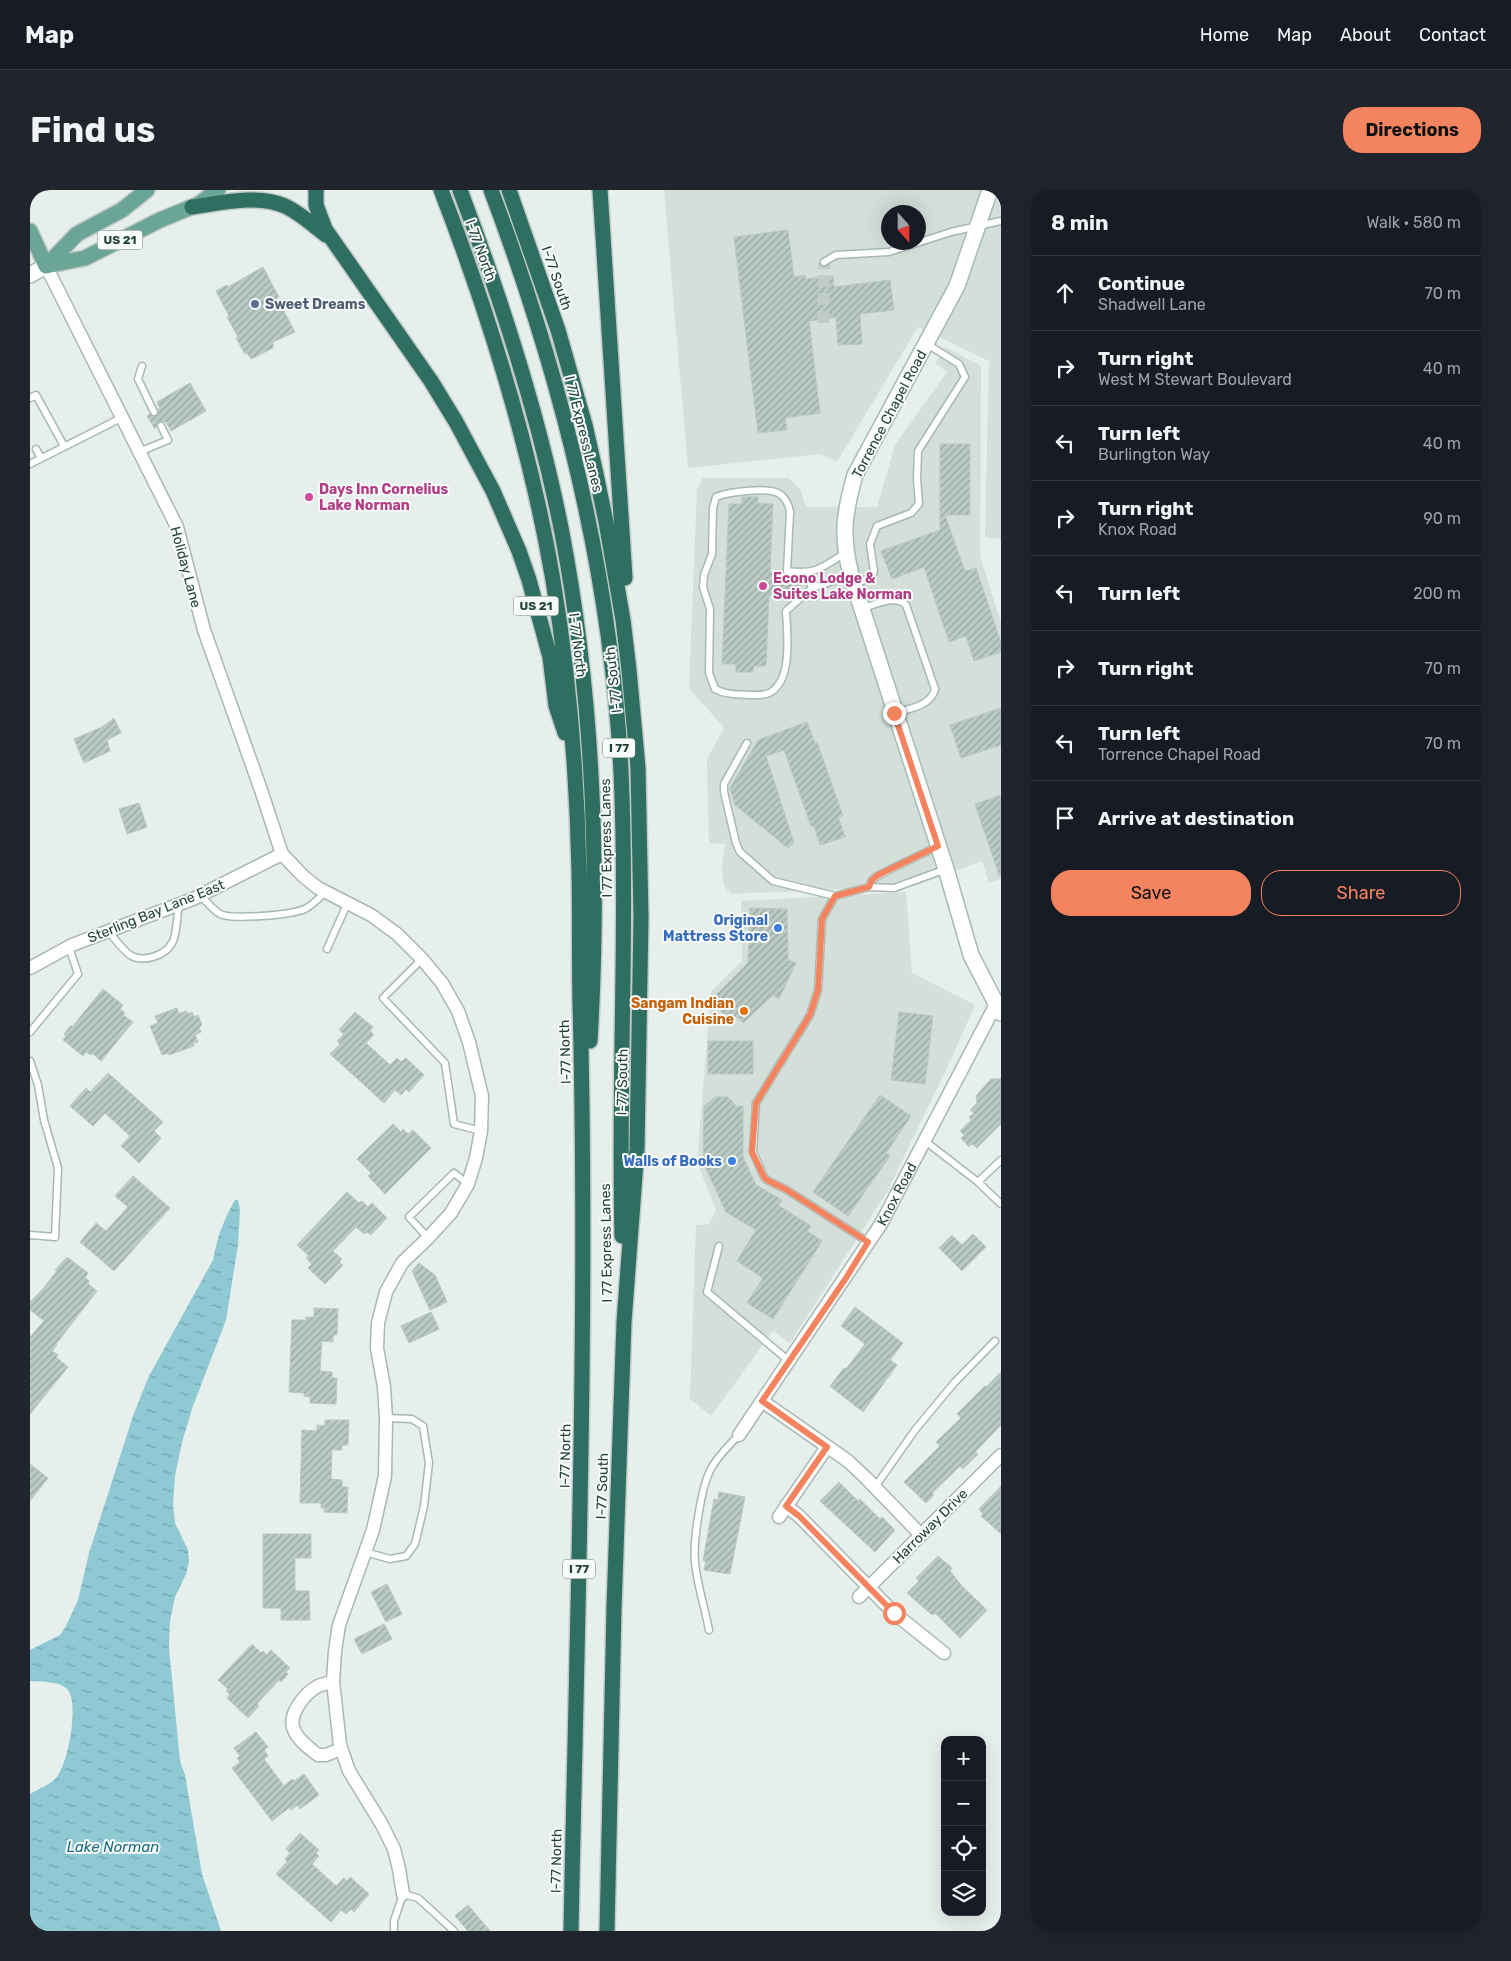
<!DOCTYPE html>
<meta charset="utf-8">
<style>
body{margin:0;font-family:Rubik,sans-serif;background:#20242c;color:#f1f3f6}
.controls{position:absolute;right:15px;bottom:15px;display:grid;overflow:hidden;border-radius:10px;box-shadow:0 5px 20px #0002}
.controls button{width:45px;height:45px;display:grid;place-items:center;padding:0;border:0;border-bottom:1px solid #363941;background:#171b24;color:#f1f3f6;font:25px sans-serif}
.compass{position:absolute;left:851px;top:15px;width:45px;height:45px;border-radius:50%;background:#171b24;box-shadow:0 5px 20px #0002;rotate:159deg}
.stop{position:absolute;width:15px;height:15px;margin:-11px;border:4px solid #f4845f;border-radius:50%;background:#fff}
.stop.end{background:#f4845f;border-color:#fff;box-shadow:0 1px 5px #0008}
.list{margin:0;padding:0;list-style:none}
h2{display:flex;justify-content:space-between;align-items:center;height:65px;margin:0;padding:0 20px;font-size:21px}
h2 small{font-size:16px;font-weight:400;color:#9ea1a6}
.list li{display:grid;grid-template-columns:32px 1fr auto;gap:15px;align-items:center;box-sizing:border-box;height:75px;padding:0 20px;border-top:1px solid #363941}
.list b{display:block;font-size:19px;white-space:nowrap}
.list p{margin:0;font-size:16px;white-space:nowrap;color:#9ea1a6}
.list em{font-size:16px;font-style:normal;color:#9ea1a6}
.actions{display:flex;gap:10px;padding:15px 20px}
.actions a{flex:1;padding:11px 0;border:1px solid #f4845f;border-radius:20px;text-align:center;font-size:18px;color:#f4845f}
.actions .main{background:#f4845f;color:#111}
.icon{flex:none;width:28px;height:28px;fill:none;stroke:currentColor;stroke-width:2;stroke-linecap:round;stroke-linejoin:round}
.map{position:relative;flex:none;width:971px;height:1741px;overflow:hidden;border-radius:20px}
header{display:flex;align-items:center;gap:30px;box-sizing:border-box;height:70px;padding:0 25px;background:#171b24;border-bottom:1px solid #363941}
header strong{font-size:24px}
nav{display:flex;gap:28px;margin-inline-start:auto;font-size:18px}
.intro{display:flex;align-items:center;justify-content:space-between;box-sizing:border-box;height:120px;padding:0 30px}
h1{margin:0;font-size:35px}
.button{padding:12px 22px;border-radius:20px;background:#f4845f;color:#111;font-size:18px;font-weight:700}
main{display:flex;gap:30px;padding:0 30px}
aside{flex:1;background:#171b24;border-radius:20px;box-shadow:0 5px 20px #0002}
.map>svg:first-child{display:block}
.built{fill:#d4dfda;fill-rule:evenodd}
.water{fill:url(#water-ripples)}
.building{fill:url(#building-hatch);stroke:#b8c9c2}
.lines{fill:none;stroke-linecap:round;stroke-linejoin:round}
.street-tunnel{stroke:#bfccc8;stroke-width:12;stroke-dasharray:12 6;stroke-linecap:butt}
.lane-casing{stroke:#a8b8b2;stroke-width:9}
.street-casing{stroke:#a8b8b2;stroke-width:15}
.secondary-casing{stroke:#a4bbb3;stroke-width:18}
.primary-casing{stroke:#c2cac8;stroke-width:18}
.highway-casing{stroke:#c2cac8;stroke-width:18}
.lane{stroke:#fff;stroke-width:6}
.street{stroke:#fff;stroke-width:12}
.secondary{stroke:#fff;stroke-width:15}
.primary{stroke:#6aa596;stroke-width:15}
.highway{stroke:#2f6f62;stroke-width:15}
.route{stroke:#f4845f;stroke-width:6}
.service-dot{fill:#5c6f8a;stroke:#f7fbf9;stroke-width:2}
.hotel-dot{fill:#d1479c;stroke:#f7fbf9;stroke-width:2}
.shop-dot{fill:#3f7fe0;stroke:#f7fbf9;stroke-width:2}
.food-dot{fill:#e8710a;stroke:#f7fbf9;stroke-width:2}
.labels{text-anchor:middle;stroke-width:4;stroke-linejoin:round;paint-order:stroke}
.shield{fill:#f7fbf9;stroke:#637a73;stroke-width:1}
.shield-label{font-size:12px;font-weight:bold;fill:#24423a}
.street-label{font-size:14px;fill:#24423a;stroke:#f7fbf9}
.service-label{font-size:14px;font-weight:bold;fill:#4e5e75;stroke:#f7fbf9;text-anchor:start}
.hotel-label{font-size:14px;font-weight:bold;fill:#b23c85;stroke:#f7fbf9;text-anchor:start}
.shop-label{font-size:14px;font-weight:bold;fill:#366cbe;stroke:#f7fbf9;text-anchor:end}
.food-label{font-size:14px;font-weight:bold;fill:#c56008;stroke:#f7fbf9;text-anchor:end}
.water-label{font-size:15px;font-style:italic;fill:#1c6f80;stroke:#f7fbf9}
</style>
<header>
<strong>Map</strong>
<nav><a>Home</a><a>Map</a><a>About</a><a>Contact</a></nav>
</header>
<div class="intro"><h1>Find us</h1><a class="button">Directions</a></div>
<main>
<div class="map">
<svg width="971" height="1741" viewBox="0 0 971 1741">
<defs>
<pattern id="water-ripples" width="26" height="14" patternUnits="userSpaceOnUse" patternTransform="scale(1.25)"><rect width="26" height="14" fill="#8ec9d4"/><path d="M2 4q2-2 4 0t4 0M15 11q2-2 4 0t4 0" fill="none" stroke="#74a5ad"/></pattern>
<pattern id="building-hatch" width="6" height="6" patternUnits="userSpaceOnUse" patternTransform="scale(1.25)"><rect width="6" height="6" fill="#bbcac4"/><path d="M-1 1l2-2M0 6l6-6M5 7l2-2" fill="none" stroke="#98a6a0"/></pattern>
</defs>
<rect width="100%" height="100%" fill="#e6efeb"/>
<path class="built" d="M634,0H971V349L955,347L959,171L888,137L807,272L790,264L658,278ZM858,22H888V52H858Z
M915,157L951,176L950,366L971,433V689L959,693L952,671L885,696L701,704L694,696L692,674L695,654L679,653L677,569L694,538L659,498L667,299L673,288H759L770,299L776,317H847L865,255L917,182L905,173Z
M876,702L882,783L945,815L918,876L857,1002L760,1153L743,1141L681,1226L660,1209L666,1035L679,1034L686,1020L667,972L681,802L712,771L711,711Z"/>
<path class="water" d="M205,1010H208L210,1020L208,1055L196,1130L163,1216L152,1252L145,1286L143,1314L145,1333L158,1360L159,1372L156,1384L145,1407L140,1431L139,1458L150,1571L155,1585L172,1684L191,1741H0V1604C8,1599 20,1595 26,1588C38,1575 50,1512 37,1499C30,1491 10,1492 0,1491V1460L30,1445L36,1436L48,1410L59,1363L103,1226L118,1188L183,1070C187,1048 194,1029 205,1010Z"/>
<path class="building" d="M758,40L764,87L775,85L776,89L803,86L804,97L860,90L864,120L830,124L832,154L808,155L806,127L779,131L790,223L755,228L757,240L728,243L704,47Z
M233,77L249,107L247,108L265,142L243,152V158L221,169L217,163L215,164L206,148L208,147L197,127L199,126L186,101L197,95L198,97Z
M160,193L176,221L141,241L136,232L132,231L127,233L125,239L117,226L120,224L124,227L128,224V219L130,218L127,212Z
M910,254H940V325H915L935,381L946,378L971,453V462L944,471L936,446L919,452L894,377L862,389L851,361L910,340Z
M712,307H728V313L743,314L740,382L747,383V386L765,387L771,393V399L763,406L739,405L736,476H724L723,482H706V474H692L699,314H712Z
M971,518V555L931,568L920,535Z
M84,528L91,543L77,550L80,561L54,573L44,549L72,537Z
M777,532L785,553L787,552L813,626L808,627L815,647L790,655L784,636H781L754,560L736,566L764,653L758,658L705,615L700,598L728,550Z
M971,605V685H969L945,614Z
M109,613L117,637L97,644L89,619Z
M720,718L757,719L758,770L766,773L749,809L743,805L713,833L709,828H697L687,816V804L718,773Z
M73,799L93,815L90,819L95,823L93,825L103,832L71,871L62,863L61,865L56,862L53,866L33,850L36,846L34,844L41,835L42,837Z
M147,818L149,824L156,821L158,824L162,822L164,827L168,825L172,835L169,837L171,842L165,845L168,852L163,853L164,856L139,865L138,863L132,865L120,836L128,833L125,826Z
M325,822L343,837L340,841L344,845L336,853L360,875L367,868L371,872L376,868L394,885L379,902L376,899L371,905L365,900L354,913L300,864L310,854L307,851L314,844L309,840Z
M869,822L903,826L895,894L861,890Z
M678,851H723V884H678Z
M78,883L133,932L124,941L131,948L109,973L91,956L100,946L75,923L63,936L40,916L56,898L60,902Z
M961,889H971V934L947,958L942,954L939,957L931,948L934,945L930,941L941,930L939,927L944,923L940,920L947,913L946,906Z
M850,905L881,926L856,963L860,966L818,1026L783,1002Z
M686,907H698L707,917L713,916V967L726,995L752,1010L748,1015L781,1036L777,1041L792,1051L743,1129L717,1113L733,1088L707,1071L726,1040L696,1022L673,972L674,916Z
M363,934L371,942L373,939L378,944L383,940L401,958L355,1004L338,986L341,983L327,969Z
M103,986L140,1018L84,1081L50,1052L66,1033L76,1041L98,1017L85,1006Z
M317,1002L329,1013L332,1011L338,1017L342,1013L357,1028L341,1045L337,1042L334,1044L326,1037L303,1061L312,1069L309,1072L313,1075L295,1094L278,1078L282,1074L276,1068L279,1066L267,1055Z
M943,1044L956,1057L932,1081L909,1058L922,1045L932,1055Z
M37,1067L58,1083L55,1087L59,1091L58,1094L67,1101L26,1154L27,1155L22,1161L28,1165L26,1167L38,1177L0,1224V1147L14,1131L0,1120V1112L12,1100L27,1081L25,1080Z
M389,1073L405,1085L417,1112L400,1120L382,1081Z
M825,1117L873,1153L860,1170L867,1175L833,1222L800,1196L814,1178L816,1179L835,1154L811,1136Z
M284,1118L308,1119L307,1145H303V1152L292,1151L290,1181L302,1182V1188H307L306,1214L280,1213V1207L274,1206V1203L259,1202L262,1130H276V1127H284Z
M401,1122L409,1139L379,1153L371,1136Z
M971,1182V1235L945,1262L948,1264L933,1279L930,1276L902,1303L904,1305L896,1313L874,1292L910,1256L906,1252L931,1228L927,1224L955,1196L956,1197Z
M295,1230H319L318,1255H312V1260H302L301,1289L312,1290V1297H318L317,1323L294,1322L295,1318H291V1313H270L272,1240L287,1241V1235L295,1236Z
M0,1274L18,1288L0,1311Z
M809,1292L828,1311L830,1309L850,1329L852,1327L865,1340L845,1362L790,1311Z
M971,1296V1344L951,1326L953,1324L949,1319Z
M689,1302L715,1307L700,1384L674,1380L676,1371H673L684,1309L688,1310Z
M233,1344H281V1368H265V1401H279L280,1430H251V1418H233Z
M908,1366L922,1378L920,1381L932,1396L957,1420L930,1448L905,1423L902,1425L877,1403L889,1391L886,1388Z
M357,1394L372,1424L356,1432L341,1402Z
M354,1434L362,1449L332,1464L324,1449Z
M222,1454L231,1463L233,1461L237,1465L241,1460L260,1478L256,1482L258,1484L251,1492L249,1490L232,1508L227,1514L229,1516L218,1528L197,1508L200,1504L196,1501L198,1499L188,1490Z
M226,1542L238,1557L234,1560L238,1566L234,1569L254,1596L262,1589L264,1591L274,1584L289,1605L270,1619L268,1615L261,1620L260,1617L242,1631L202,1578L210,1572L207,1568L210,1566L204,1558Z
M270,1643L289,1660L286,1663L289,1666L282,1674L306,1696L314,1688L317,1691L320,1687L339,1704L324,1722L321,1719L316,1724L311,1720L301,1732L246,1684L257,1672L255,1669L260,1663L256,1659Z
M438,1715L460,1741H438L425,1726Z"/>
<g class="lines">
<path class="street-tunnel" d="M793,133L794,72"/>
<g class="lane-casing">
<path id="lane" d="M794,72L806,65L859,62L921,42L971,31
M112,176L108,189L124,222
M0,208L6,205L34,256
M6,259L11,268
M109,262L138,250L131,236
M0,274L91,228
M776,383L782,398L756,421C757,443 763,488 741,502C735,506 726,505 719,505C706,504 696,505 685,499L679,483L680,419L673,397L674,385L682,364L683,318L686,307C698,302 741,296 751,305C757,310 759,316 760,322L757,381C785,385 792,378 815,363
M825,394L842,387L844,381L840,354L847,336L881,323L889,314L887,289L888,261L935,187L929,174L897,154
M782,398L821,385
M832,418C845,415 866,404 876,415L905,499C901,516 880,518 866,523
M717,553L694,594V602L706,653L710,662L743,691L805,706L792,729L788,800L780,825L726,913L723,962L734,987L737,990L757,1000L838,1052
M908,656L849,685L842,690L839,697L864,698L916,679
M170,705C176,711 182,719 190,724C202,730 261,725 275,719C283,715 289,708 296,701
M805,706L839,697
M78,741C85,749 92,759 100,765C112,773 135,766 142,753C147,746 147,724 149,714
M297,759L318,712
M392,769L353,808L415,873L424,934L451,941
M0,842L48,784L39,757
M0,871L8,895L14,930L28,978L25,1047L0,1045
M895,951L948,992L971,1014
M948,992L971,970
M398,1048L379,1027L424,983L438,994
M689,1056L677,1102L759,1171
M845,1297L885,1240L924,1193L965,1151
M335,1362L360,1369L376,1366L385,1354L394,1316L399,1273L393,1236L382,1229L356,1228
M679,1440C675,1418 667,1395 665,1372C663,1352 671,1295 682,1277C689,1265 699,1255 709,1245
M364,1741V1731L373,1704L388,1708L424,1741"/>
</g>
<g class="street-casing">
<g id="street">
<path d="M16,76L147,337L174,440L231,600L252,664"/>
<path d="M252,664L273,686L288,698L341,725L367,744L392,769L412,793L428,821L439,852L452,906L451,941L446,968L438,994L421,1023L398,1048L372,1073L356,1102L348,1133L347,1158L354,1197L356,1228L355,1286L343,1340L309,1435L305,1461L303,1492L310,1555L319,1581L351,1633L364,1659L369,1679L373,1704"/>
<path d="M0,778L42,755L163,709L252,664"/>
<path d="M732,1211L818,1271L836,1288L891,1345"/>
<path id="s1" d="M709,1245L851,1034L966,814"/>
<path d="M756,1316L769,1326L864,1423L914,1463"/>
<path d="M749,1327L797,1257"/>
<path d="M829,1407L971,1265"/>
<path d="M303,1492C298,1493 293,1494 288,1496C275,1503 257,1525 264,1540C268,1550 280,1559 288,1565H296L311,1559"/>
</g>
</g>
<g class="secondary-casing">
<path id="secondary" d="M960,0L927,96L825,285C814,324 811,345 821,385L916,679L941,765L971,823
M0,85L16,76"/>
</g>
<g class="primary-casing">
<path id="primary" d="M0,41L16,76
M16,76L55,68L130,30L169,14L188,0
M16,76L47,44L92,20L117,0"/>
</g>
<g class="highway-casing">
<path id="highway" d="M286,0V15L295,39L401,191L426,232L463,301L489,361L499,390L520,467L526,516L535,543
M411,0C460,127 500,256 523,390C539,486 547,584 549,681C550,725 549,769 550,813C558,1122 547,1432 541,1741
M430,0C472,111 509,225 532,343C564,511 570,680 560,851
M461,0C531,186 581,382 591,581C598,736 588,891 592,1046
M479,0L528,140L555,235L566,284L576,332L593,430L599,480L608,578L611,728L607,959L594,1132L584,1418L577,1741
M570,0L595,388
M162,17C192,13 226,4 255,16C270,23 283,35 296,45"/>
</g>
<use href="#lane" class="lane"/>
<use href="#street" class="street"/>
<use href="#secondary" class="secondary"/>
<use href="#primary" class="primary"/>
<use href="#highway" class="highway"/>
</g>
<g class="lines">
<path class="route" d="M864,1423L769,1326L756,1316L797,1257L732,1211L816,1088L838,1052L757,1000L737,990L734,987L722,962L726,913L780,825L788,800L792,729L805,706L839,697L842,690L848,685L908,656L864,523"/>
</g>
<circle class="service-dot" cx="225" cy="114" r="5"/>
<g class="hotel-dot">
<circle cx="279" cy="307" r="5"/>
<circle cx="733" cy="396" r="5"/>
</g>
<g class="shop-dot">
<circle cx="748" cy="738" r="5"/>
<circle cx="702" cy="971" r="5"/>
</g>
<circle class="food-dot" cx="714" cy="821" r="5"/>
<g class="labels">
<g class="shield">
<rect x="67.5" y="40.5" width="45" height="19" rx="4"/>
<rect x="483.5" y="406.5" width="45" height="19" rx="4"/>
<rect x="573" y="548.5" width="32" height="19" rx="4"/>
<rect x="533" y="1369.5" width="32" height="19" rx="4"/>
</g>
<g class="shield-label">
<text x="90" y="54">US 21</text>
<text x="506" y="420">US 21</text>
<text x="589" y="562">I 77</text>
<text x="549" y="1383">I 77</text>
</g>
<g class="street-label">
<text transform="translate(451 60) rotate(70)" y="5">I-77 North</text>
<text transform="translate(527 88) rotate(71)" y="5">I-77 South</text>
<text transform="translate(859 224) rotate(-62)" y="5">Torrence Chapel Road</text>
<text transform="translate(554 244) rotate(76)" y="5">I 77 Express Lanes</text>
<text transform="translate(156 377) rotate(75)" y="5">Holiday Lane</text>
<text transform="translate(548 455) rotate(83)" y="5">I-77 North</text>
<text transform="translate(583 490) rotate(-96)" y="5">I-77 South</text>
<text transform="translate(576 648) rotate(-91)" y="5">I 77 Express Lanes</text>
<text transform="translate(126 721) rotate(-22)" y="5">Sterling Bay Lane East</text>
<text transform="translate(535 862) rotate(-92)" y="5">I-77 North</text>
<text transform="translate(592 892) rotate(-89)" y="5">I-77 South</text>
<text dy="5" stroke="none"><textPath href="#s1" startOffset="288">Knox Road</textPath></text>
<text transform="translate(576 1053) rotate(-91)" y="5">I 77 Express Lanes</text>
<text transform="translate(535 1266) rotate(-89)" y="5">I-77 North</text>
<text transform="translate(572 1296) rotate(-88)" y="5">I-77 South</text>
<text transform="translate(900 1336) rotate(-45)" y="5">Harroway Drive</text>
<text transform="translate(526 1671) rotate(-89)" y="5">I-77 North</text>
</g>
<g class="service-label">
<text x="235" y="119">Sweet Dreams</text>
</g>
<g class="hotel-label">
<text x="289" y="304">Days Inn Cornelius<tspan x="289" dy="16">Lake Norman</tspan></text>
<text x="743" y="393">Econo Lodge &amp;<tspan x="743" dy="16">Suites Lake Norman</tspan></text>
</g>
<g class="shop-label">
<text x="738" y="735">Original<tspan x="738" dy="16">Mattress Store</tspan></text>
<text x="692" y="976">Walls of Books</text>
</g>
<g class="food-label">
<text x="704" y="818">Sangam Indian<tspan x="704" dy="16">Cuisine</tspan></text>
</g>
<g class="water-label">
<text x="83" y="1662">Lake Norman</text>
</g>
</g>
</svg>
<div class="controls">
<button>+</button>
<button>−</button>
<button><svg class="icon" aria-label="locate" viewBox="0 0 24 24"><circle cx="12" cy="12" r="6"/><path d="M12 2v4M12 18v4M2 12h4M18 12h4"/></svg></button>
<button><svg class="icon" aria-label="layers" viewBox="0 0 24 24"><path d="M12 4l9 5-9 5-9-5zM3 14l9 5 9-5"/></svg></button>
</div>
<svg class="compass" viewBox="-18 -18 36 36"><path d="M0-13l5 13h-10z" fill="#e53935"/><path d="M0 13l5-13h-10z" fill="#9ea1a6"/></svg>
<div class="stop" style="left:864px;top:1423px"></div>
<div class="stop end" style="left:864px;top:523px"></div>
</div>
<aside>
<h2>8 min<small>Walk · 580 m</small></h2>
<ul class="list">
<li><svg class="icon" aria-label="ahead" viewBox="0 0 24 24"><path d="M12 20V5M6 11l6-6 6 6"/></svg><div><b>Continue</b><p>Shadwell Lane</p></div><em>70 m</em></li>
<li><svg class="icon" aria-label="right" viewBox="0 0 24 24"><path d="M7 20v-9h11M14 6l5 5-5 5"/></svg><div><b>Turn right</b><p>West M Stewart Boulevard</p></div><em>40 m</em></li>
<li><svg class="icon" aria-label="left" viewBox="0 0 24 24"><path d="M17 20v-9H6M10 6l-5 5 5 5"/></svg><div><b>Turn left</b><p>Burlington Way</p></div><em>40 m</em></li>
<li><svg class="icon" aria-label="right" viewBox="0 0 24 24"><path d="M7 20v-9h11M14 6l5 5-5 5"/></svg><div><b>Turn right</b><p>Knox Road</p></div><em>90 m</em></li>
<li><svg class="icon" aria-label="left" viewBox="0 0 24 24"><path d="M17 20v-9H6M10 6l-5 5 5 5"/></svg><div><b>Turn left</b></div><em>200 m</em></li>
<li><svg class="icon" aria-label="right" viewBox="0 0 24 24"><path d="M7 20v-9h11M14 6l5 5-5 5"/></svg><div><b>Turn right</b></div><em>70 m</em></li>
<li><svg class="icon" aria-label="left" viewBox="0 0 24 24"><path d="M17 20v-9H6M10 6l-5 5 5 5"/></svg><div><b>Turn left</b><p>Torrence Chapel Road</p></div><em>70 m</em></li>
<li><svg class="icon" aria-label="arrive" viewBox="0 0 24 24"><path d="M6 21V4h12l-3 4 3 4H6"/></svg><div><b>Arrive at destination</b></div></li>
</ul>
<div class="actions"><a class="main">Save</a><a>Share</a></div>
</aside>
</main>
